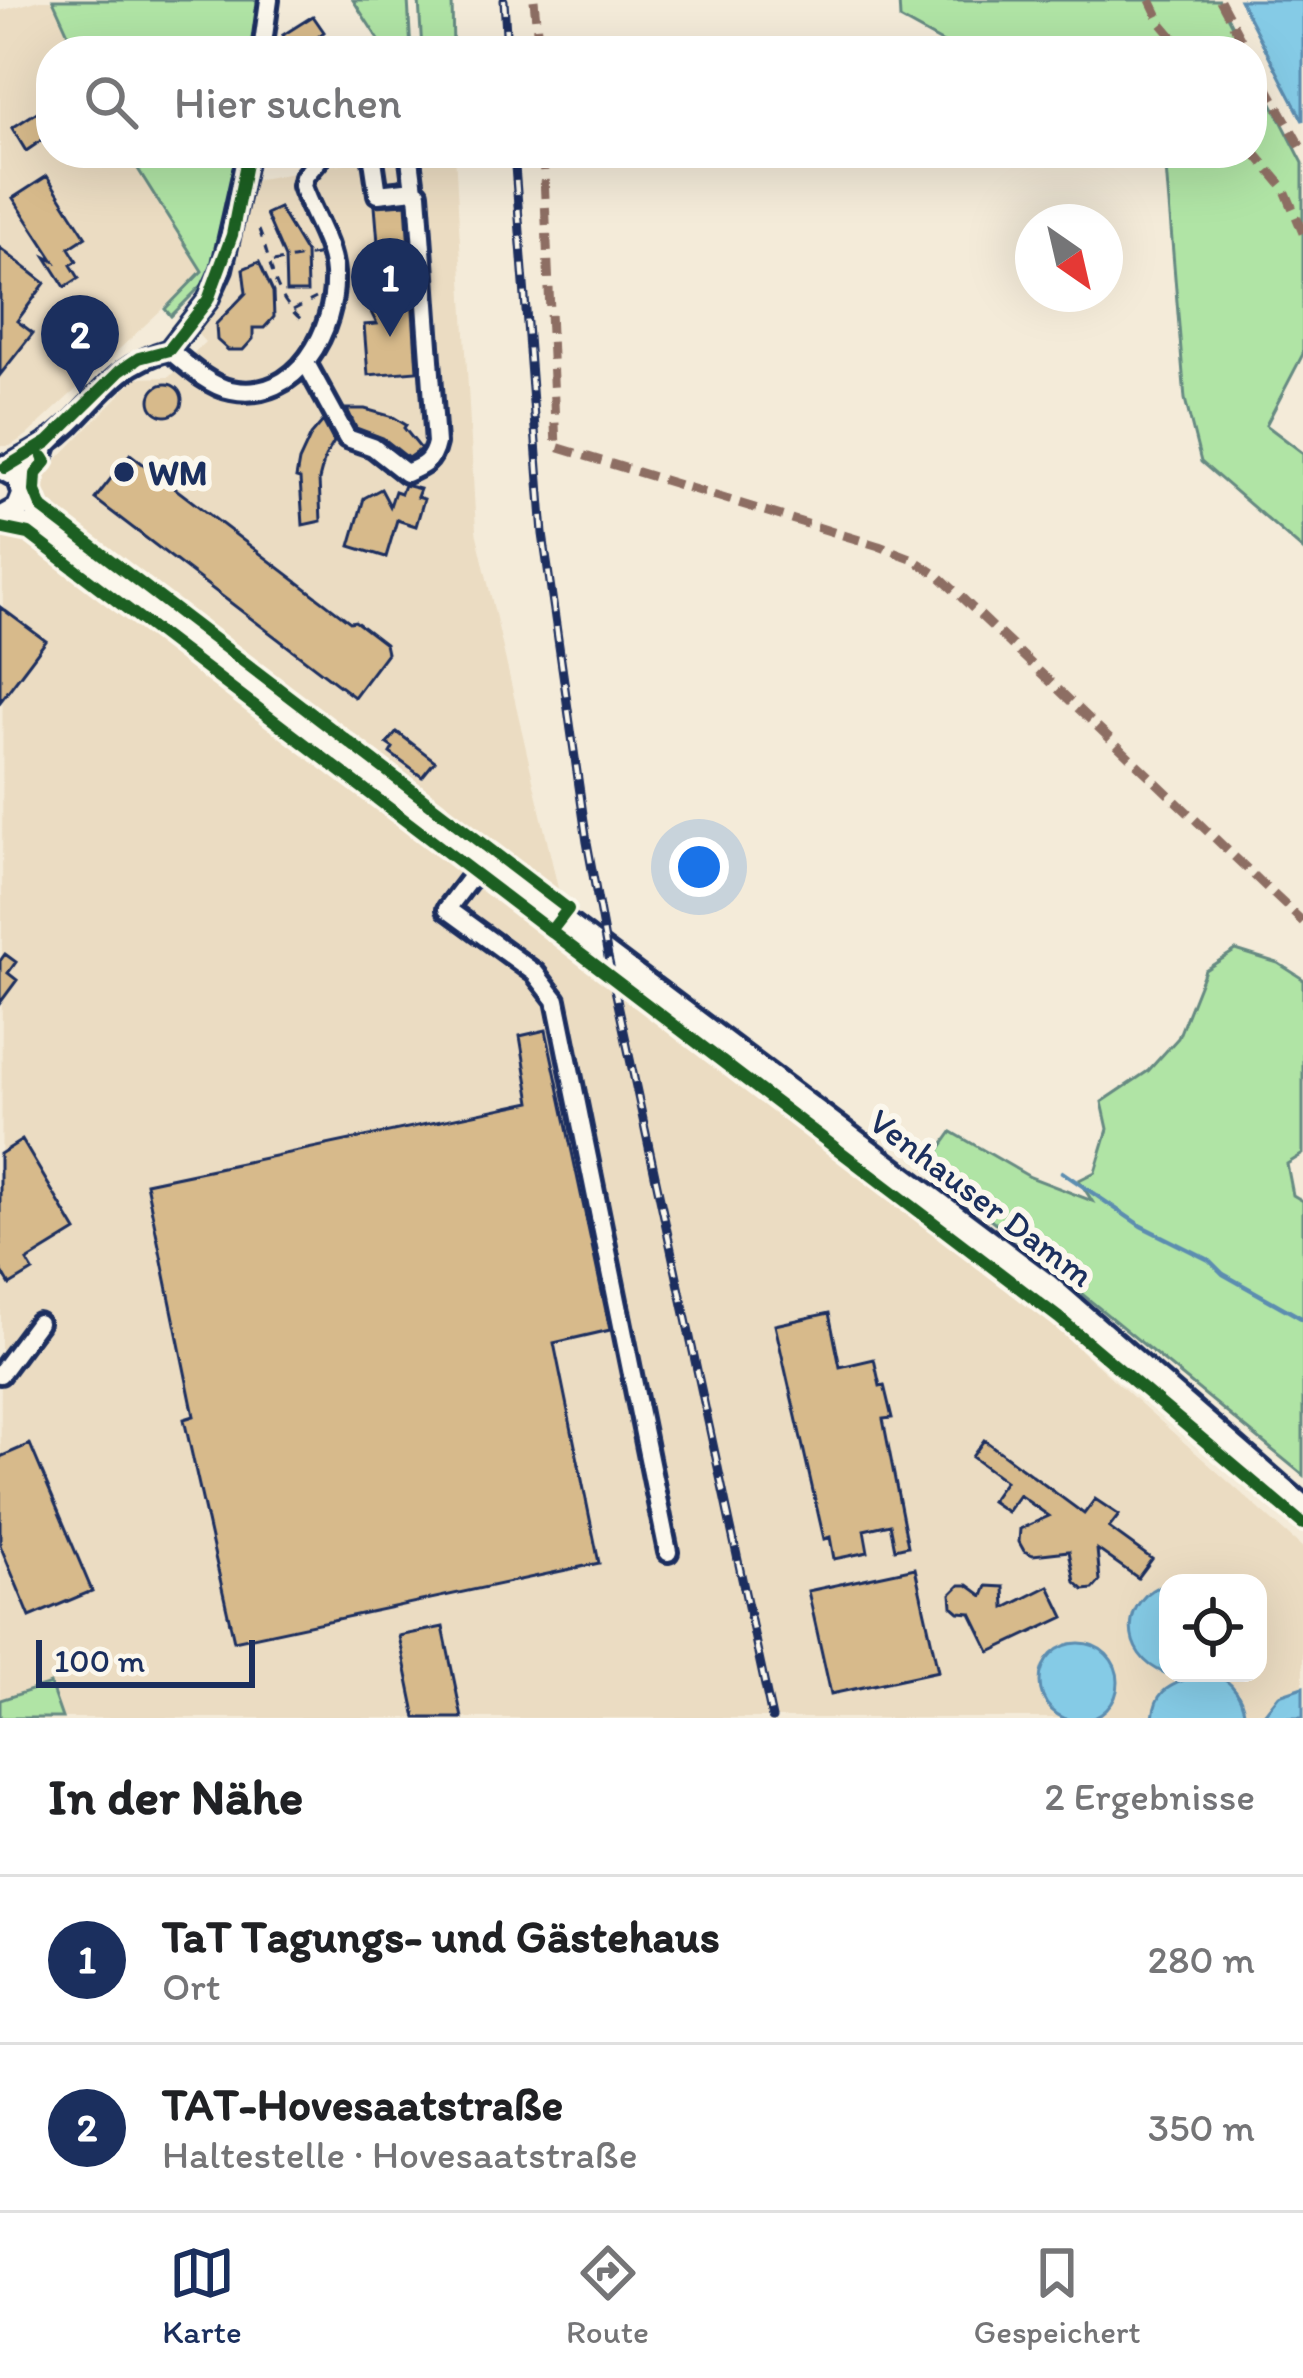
<!DOCTYPE html>
<html lang="de">
<meta charset="utf-8">
<style>
body{margin:0;font-family:Itim,sans-serif;background:#f2f2f2;color:#202124}
.controls{position:absolute;right:36px;bottom:36px;display:grid;overflow:hidden;border-radius:24px;box-shadow:0 12px 48px #0002}
.controls button{width:108px;height:108px;display:grid;place-items:center;padding:0;border:0;border-bottom:3px solid #e0e0e0;background:#fff;color:#202124;font:60px sans-serif}
.compass{position:absolute;left:1015px;top:204px;width:108px;height:108px;border-radius:50%;background:#fff;box-shadow:0 12px 48px #0002;rotate:146deg}
.scale{position:absolute;left:36px;bottom:30px;width:219px;box-sizing:border-box;padding-left:12px;border:6px solid #1b2f5e;border-top:0;font-size:33px;line-height:42px;white-space:nowrap;color:#1b2f5e;-webkit-text-stroke:9px #fbf7ec;paint-order:stroke}
.you{position:absolute;left:699px;top:867px;width:42px;height:42px;margin:-30px;border:9px solid #fff;border-radius:50%;background:#1a73e8;box-shadow:0 0 0 18px #1a73e833}
.badge{display:grid;place-items:center;width:78px;height:78px;border-radius:50%;background:#1b2f5e;color:#fff;font-size:39px;font-weight:700}
.pin{position:absolute;translate:-50% -99px;filter:drop-shadow(0 3px 6px #0008)}
.pin::after{content:'';position:absolute;top:63px;width:42px;height:36px;background:inherit;clip-path:polygon(0 0,100% 0,50% 100%)}
.list{margin:0;padding:0;list-style:none}
h2{display:flex;justify-content:space-between;align-items:center;height:156px;margin:0;padding:0 48px;font-size:51px}
h2 small{font-size:39px;font-weight:400;color:#757577}
.list li{display:grid;grid-template-columns:78px 1fr auto;gap:36px;align-items:center;box-sizing:border-box;height:168px;padding:0 48px;border-top:3px solid #e0e0e0}
.list b{display:block;font-size:45px;white-space:nowrap}
.list p{margin:0;font-size:39px;white-space:nowrap;color:#757577}
.list em{font-size:39px;font-style:normal;color:#757577}
.icon{flex:none;width:66px;height:66px;fill:none;stroke:currentColor;stroke-width:2;stroke-linecap:round;stroke-linejoin:round}
.map{position:relative;flex:none;width:1303px;height:1718px;overflow:hidden}
.search{position:absolute;background:#fff;box-shadow:0 12px 48px #0002;left:36px;right:36px;top:36px;height:132px;display:flex;align-items:center;gap:30px;box-sizing:border-box;padding:0 42px;border-radius:48px;color:#757577;font-size:45px}
.sheet{height:492px;background:#fff}
nav{display:flex;justify-content:space-around;align-items:center;box-sizing:border-box;height:168px;border-top:3px solid #e0e0e0;background:#fff;font-size:33px;color:#757577}
nav a{display:grid;justify-items:center;gap:6px}
nav .on{color:#1b2f5e}
.map>svg:first-child{display:block}
.built{fill:#ebdcc2;fill-rule:evenodd}
.green{fill:#b0e4a5;stroke:#668a82;stroke-width:3}
.water{fill:#85cbe6;stroke:#5b8db0;stroke-width:3}
.lines{fill:none;stroke-linecap:round;stroke-linejoin:round}
.stream{stroke:#5b8db0;stroke-width:4.5}
.building{fill:#d7ba8b;stroke:#1b2f5e;stroke-width:3}
.minor-casing{stroke:#1b2f5e;stroke-width:26}
.major-casing{stroke:#1b2f5e;stroke-width:30}
.path{stroke:#1b2f5e;stroke-width:3;stroke-dasharray:9 9;stroke-linecap:butt}
.minor{stroke:#fbf7ec;stroke-width:16}
.major{stroke:#fbf7ec;stroke-width:21}
.rail-casing{stroke:#1b2f5e;stroke-width:9}
.rail{stroke:#fbf7ec;stroke-width:4.5;stroke-dasharray:14;stroke-linecap:butt}
.quiet{stroke:#8d6e63;stroke-width:9;stroke-dasharray:18 9;stroke-linecap:butt}
.cycleway-casing{stroke:#fbf7ec;stroke-width:20}
.cycleway{stroke:#1b5e20;stroke-width:12}
.poi-dot{fill:#1b2f5e;stroke:#fbf7ec;stroke-width:4.5}
.labels{text-anchor:middle;stroke-width:12;stroke-linejoin:round;paint-order:stroke}
.poi-label{font-size:36px;font-weight:bold;fill:#1b2f5e;stroke:#fbf7ec;text-anchor:start}
.street-label{font-size:36px;fill:#1b2f5e;stroke:#fbf7ec}
</style>
<div class="map">
<svg width="1303" height="1718" viewBox="0 0 1303 1718">
<rect width="100%" height="100%" fill="#f4ebd9"/>
<filter id="ink" filterUnits="userSpaceOnUse"><feTurbulence type="fractalNoise" baseFrequency=".00833" numOctaves="2"/><feDisplacementMap in="SourceGraphic" scale="24" xChannelSelector="R" yChannelSelector="G"/><feConvolveMatrix kernelMatrix="1 2 1 2 8 2 1 2 1" color-interpolation-filters="sRGB"/></filter>
<g filter="url(#ink)">
<path class="built" d="M40,0H53L76,51H51V153H128L203,271L27,435L10,446H0V11Z
M399,153H455L476,531L560,897L47,504L39,491L41,476L136,378L169,377L205,342L192,328L227,275L250,181Z
M3,529L30,537L282,738L628,992L1034,1309L1303,1548V1718H0ZM1168,1583H1258V1673H1168Z"/>
<path class="green" d="M53,0H263L256,51H76Z
M353,0H408L411,51H386Z
M419,0H452L453,51H422Z
M899,0H1219L1245,51H958L900,19Z
M1252,64L1303,163V354L1266,425L1303,453V550L1201,462L1185,399L1166,168L1140,153H1252Z
M128,153H244L213,274L171,316L165,309L202,271Z
M1236,950L1278,963L1303,979V1154L1287,1164L1293,1195L1303,1201V1475L927,1167L952,1132L1030,1177L1092,1201L1079,1180L1095,1172L1108,1129L1102,1102L1148,1071L1178,1038L1205,970Z
M50,1684L62,1718H0V1700Z"/>
<path class="water" d="M1240,0H1303V121Z
M1168,1583V1670L1165,1673C1119,1656 1120,1597 1168,1583Z
M1040 1682a39 39 0 1 1 78 0a39 39 0 1 1-78 0Z
M1199,1673C1227,1673 1242,1691 1245,1718H1153C1156,1685 1174,1686 1199,1673Z
M1303,1687V1718H1261L1279,1695Z"/>
<g class="lines">
<path class="stream" d="M1062,1172L1141,1226L1209,1260L1223,1274L1303,1319"/>
</g>
<path class="building" d="M313,16L324,32L301,51H293L283,35Z
M45,107L51,116V134L26,151L12,128Z
M47,176L86,237L69,248L77,261L71,265L79,278L65,287L46,257L54,261L13,198Z
M406,204L417,371L368,375L364,325L377,324L365,300L382,291L375,206Z
M279,208L306,253L307,292H286L285,258L266,214Z
M0,248L45,283L17,321L33,333L0,375Z
M259,262L273,292L274,317L264,328H253V339L243,350H228L217,340L216,324L246,293L243,269Z
M150 400a16 16 0 1 1 32 0a16 16 0 1 1-32 0Z
M347,409H365L393,417L406,425L404,428L421,449L408,458L383,438L356,428Z
M323,421L334,442L325,457L319,480L321,521L303,525L300,479L296,478L299,461L311,435Z
M130,454L350,622L355,621L385,644L387,653L354,697L95,499Z
M404,485L420,489L417,497L424,499L416,526L397,520L386,557L350,546L364,498L381,489L390,506L395,491L401,493Z
M0,607L46,641L0,702Z
M397,732L435,761L422,777L390,753L393,748L387,744Z
M5,954L16,962L8,973L17,980L0,1003V961Z
M546,1030L610,1330L554,1343L599,1563L234,1641L184,1419L194,1416L146,1183L531,1102L520,1036Z
M22,1140L76,1231L27,1261L33,1271L10,1285L0,1268V1154Z
M829,1313L840,1367L874,1359L880,1386L884,1385L892,1418L883,1419L908,1546L895,1549L890,1524L864,1530L868,1552L834,1559L830,1537L824,1539L775,1325Z
M984,1440L1084,1514L1095,1499L1119,1515L1109,1528L1152,1559L1138,1578L1097,1549L1100,1581L1093,1589L1084,1590L1075,1582L1069,1551L1033,1555L1024,1551L1019,1542L1020,1529L1049,1516L1019,1495L1007,1512L991,1501L1005,1481L972,1457Z
M30,1444L92,1591L30,1617L0,1545V1457Z
M915,1568L938,1671L831,1694L808,1591Z
M960,1585H968L983,1596L987,1586L1004,1587L1005,1608L1049,1586L1064,1617L990,1652L971,1613L959,1612L952,1606L951,1594Z
M443,1627L462,1718H416L399,1636Z"/>
<g class="lines">
<g class="minor-casing">
<path id="minor" d="M262,51L269,0
M372,153L378,194L414,190L410,159L405,153
M169,350C186,364 209,386 231,390C297,404 337,329 334,273C332,243 312,215 302,186L304,177L324,153
M169,350L208,300L222,269L248,153
M306,363L347,438L373,447L406,473C423,466 432,462 436,443L418,193L414,190
M5,468C19,459 34,452 47,443C96,409 104,369 169,350
M22,484L43,457L48,442
M484,860L447,909L535,973L556,1000L668,1552
M0,1374L38,1323"/>
</g>
<g class="major-casing">
<path id="major" d="M0,467L18,477L24,494L18,509L0,519
M24,494L59,542
M6,518L59,542L1048,1286L1303,1507"/>
</g>
<path class="path" d="M259,230C274,268 272,298 307,324
M273,262L317,255
M293,310L316,298"/>
<use href="#minor" class="minor"/>
<use href="#major" class="major"/>
<g class="rail-casing">
<path id="rail" d="M504,0L507,51
M514,153L543,534L587,842L608,957L772,1718"/>
</g>
<use href="#rail" class="rail"/>
<path class="quiet" d="M534,0L539,51
M1150,0L1161,23L1185,51
M1220,0L1247,51
M1252,60L1303,151
M1252,150L1284,188L1303,233
M543,153L556,447L879,546L911,558L939,576L1303,922"/>
<g class="cycleway-casing">
<path id="cycleway" d="M43,457L46,462L36,474L35,491L42,508L568,909L551,931
M5,468L48,442L120,371L139,358L169,350L208,300L232,235L248,153
M0,528L29,534L1059,1318L1303,1524"/>
</g>
<use href="#cycleway" class="cycleway"/>
</g>
</g>
<circle class="poi-dot" cx="124" cy="472" r="12"/>
<g class="labels">
<g class="poi-label">
<text x="148" y="485">WM</text>
</g>
<g class="street-label">
<text transform="translate(982 1197) rotate(37)" y="13">Venhauser Damm</text>
</g>
</g>
</svg>
<div class="controls">
<button><svg class="icon" aria-label="locate" viewBox="0 0 24 24"><circle cx="12" cy="12" r="6"/><path d="M12 2v4M12 18v4M2 12h4M18 12h4"/></svg></button>
</div>
<svg class="compass" viewBox="-18 -18 36 36"><path d="M0-13l5 13h-10z" fill="#e53935"/><path d="M0 13l5-13h-10z" fill="#757577"/></svg>
<div class="scale">100 m</div>
<div class="you"></div>
<div class="pin badge" style="left:390px;top:337px">1</div>
<div class="pin badge" style="left:80px;top:394px">2</div>
<div class="search"><svg class="icon" aria-label="search" viewBox="0 0 24 24"><circle cx="10" cy="10" r="6"/><path d="M15 15l6 6"/></svg>Hier suchen</div>
</div>
<section class="sheet">
<h2>In der Nähe<small>2 Ergebnisse</small></h2>
<ul class="list">
<li><span class="badge">1</span><div><b>TaT Tagungs- und Gästehaus</b><p>Ort</p></div><em>280 m</em></li>
<li><span class="badge">2</span><div><b>TAT-Hovesaatstraße</b><p>Haltestelle · Hovesaatstraße</p></div><em>350 m</em></li>
</ul>
</section>
<nav>
<a class="on"><svg class="icon" aria-label="map" viewBox="0 0 24 24"><path d="M3 6l6-2 6 2 6-2v14l-6 2-6-2-6 2zM9 4v14M15 6v14"/></svg>Karte</a>
<a><svg class="icon" aria-label="directions" viewBox="0 0 24 24"><path d="M12 3l9 9-9 9-9-9zM9 14v-3h6M13 9l2 2-2 2"/></svg>Route</a>
<a><svg class="icon" aria-label="saved" viewBox="0 0 24 24"><path d="M7 4h10v16l-5-4-5 4z"/></svg>Gespeichert</a>
</nav>
